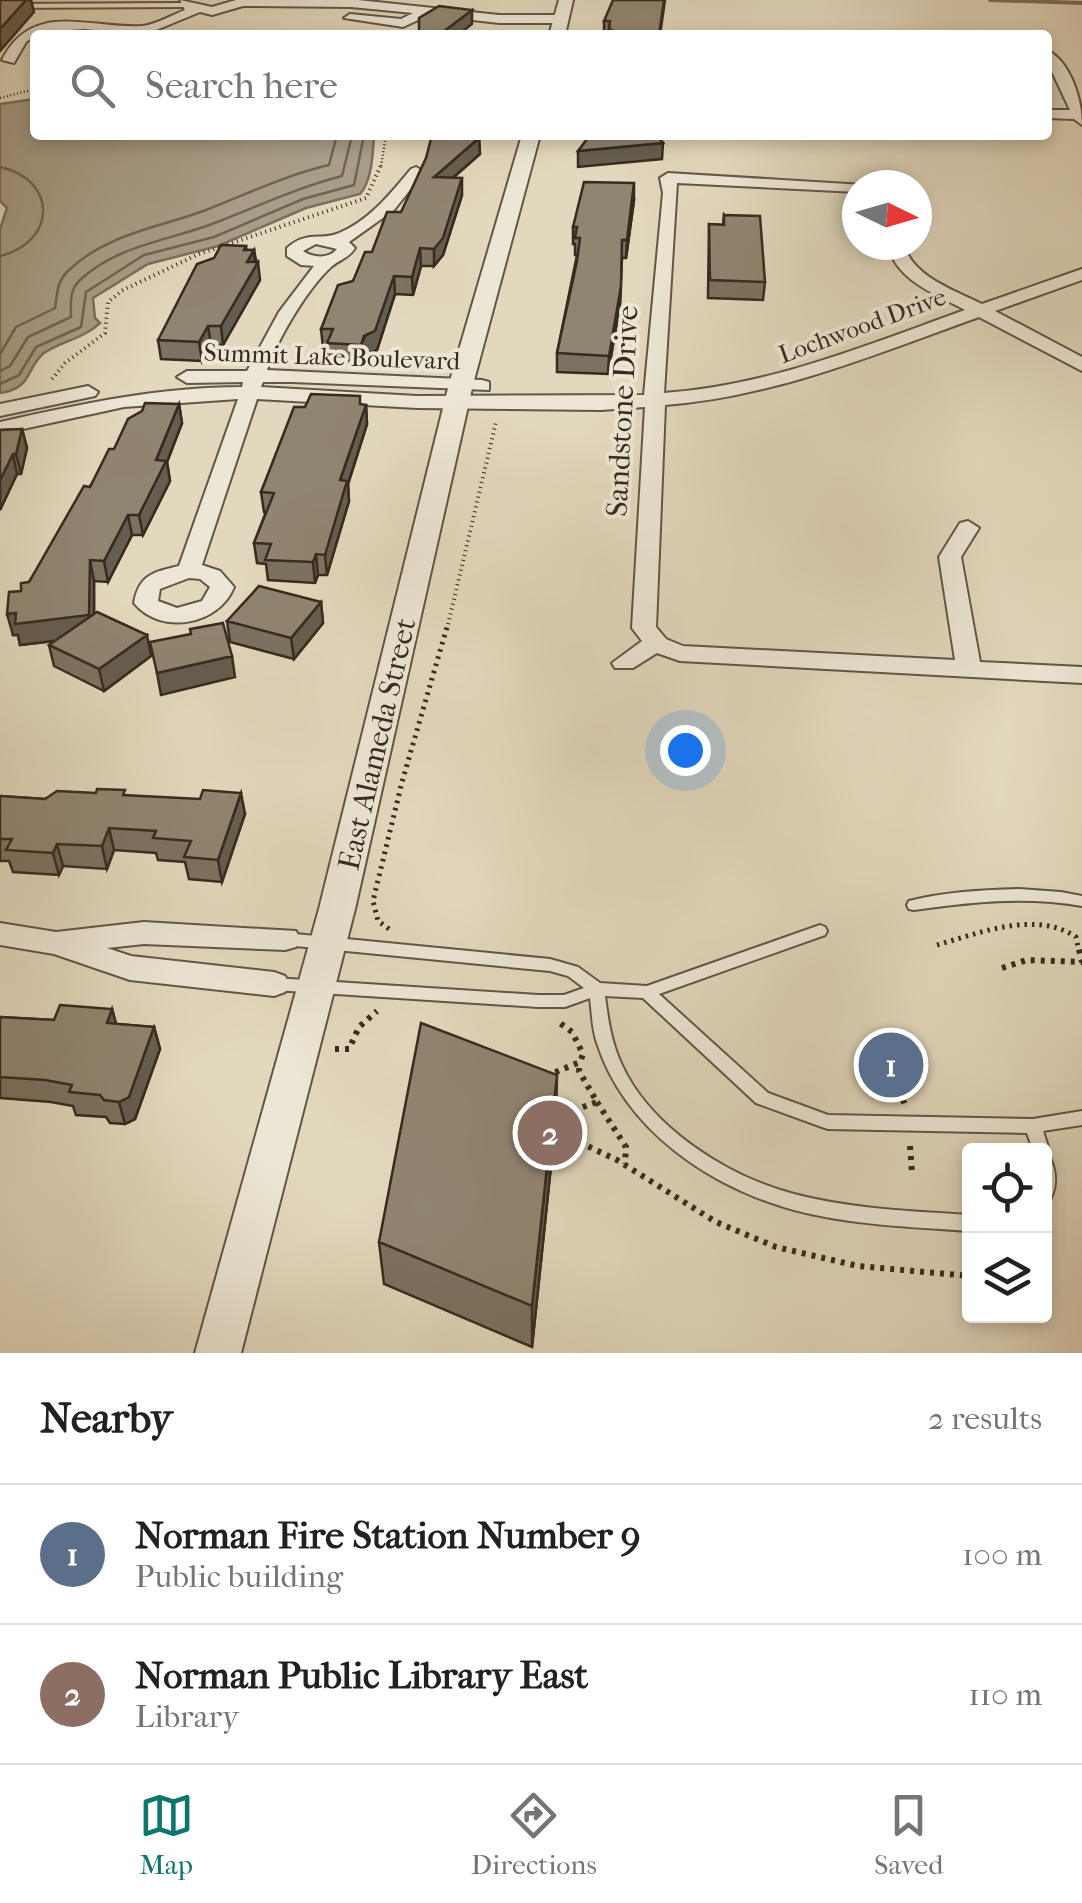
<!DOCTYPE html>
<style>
body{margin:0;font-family:"IM FELL French Canon",serif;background:#f6f6f6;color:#202124}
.controls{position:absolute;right:30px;bottom:30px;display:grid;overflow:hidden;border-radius:10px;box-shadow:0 5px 15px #0003}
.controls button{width:90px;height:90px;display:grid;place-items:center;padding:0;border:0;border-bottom:2px solid #e0e0e0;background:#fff;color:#202124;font:50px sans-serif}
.compass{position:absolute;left:842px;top:170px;width:90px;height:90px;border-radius:50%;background:#fff;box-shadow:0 5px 15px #0003;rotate:95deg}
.you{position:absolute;left:685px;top:750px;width:35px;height:35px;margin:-25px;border:8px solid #fff;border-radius:50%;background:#1a73e8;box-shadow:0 0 0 15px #1a73e833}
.badge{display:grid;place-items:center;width:65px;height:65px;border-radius:50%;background:#0f766e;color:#fff;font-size:32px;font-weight:700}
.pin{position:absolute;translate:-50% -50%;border:5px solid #fff;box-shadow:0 2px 10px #0006}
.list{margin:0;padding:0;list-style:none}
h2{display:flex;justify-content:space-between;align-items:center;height:130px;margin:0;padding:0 40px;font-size:42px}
h2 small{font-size:32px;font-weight:400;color:#757577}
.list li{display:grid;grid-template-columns:65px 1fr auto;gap:30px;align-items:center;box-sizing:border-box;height:140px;padding:0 40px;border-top:2px solid #e0e0e0}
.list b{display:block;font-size:38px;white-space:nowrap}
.list p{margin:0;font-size:32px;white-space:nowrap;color:#757577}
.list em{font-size:32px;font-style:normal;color:#757577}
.icon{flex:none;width:55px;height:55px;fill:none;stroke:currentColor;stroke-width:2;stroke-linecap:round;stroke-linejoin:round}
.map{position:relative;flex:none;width:1082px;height:1353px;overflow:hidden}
.search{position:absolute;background:#fff;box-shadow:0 5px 15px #0003;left:30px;right:30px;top:30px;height:110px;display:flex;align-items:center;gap:25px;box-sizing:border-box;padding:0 35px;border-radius:10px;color:#757577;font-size:38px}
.sheet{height:410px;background:#fff}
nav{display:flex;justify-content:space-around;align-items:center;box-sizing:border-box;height:140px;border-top:2px solid #e0e0e0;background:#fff;font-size:28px;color:#757577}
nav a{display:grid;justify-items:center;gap:5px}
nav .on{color:#0f766e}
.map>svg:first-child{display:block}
.water{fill:#a89d87;stroke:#7b6f5d;stroke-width:2.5}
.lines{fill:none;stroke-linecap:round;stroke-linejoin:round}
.shore{stroke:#706453;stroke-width:2.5}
.stream{stroke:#7b6f5d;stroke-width:4}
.service-casing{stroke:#625646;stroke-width:4}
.minor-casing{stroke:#625646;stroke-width:4}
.tertiary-casing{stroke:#625646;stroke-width:4}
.path-far3{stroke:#372b1f;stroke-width:2.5;stroke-dasharray:1 2.5;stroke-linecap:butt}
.path-far2{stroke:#372b1f;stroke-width:4;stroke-dasharray:1 4;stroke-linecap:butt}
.path-far1{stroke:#372b1f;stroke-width:5;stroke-dasharray:2.5 5;stroke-linecap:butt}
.path{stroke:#372b1f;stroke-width:6;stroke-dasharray:4 6;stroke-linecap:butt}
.service{fill:#ece6d4;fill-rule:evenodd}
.minor{fill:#ece6d4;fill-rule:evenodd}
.tertiary{fill:#ece6d4;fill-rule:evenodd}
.wall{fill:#7c7261;stroke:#372b1f;stroke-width:2.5}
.shaded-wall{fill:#655d4f;stroke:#372b1f;stroke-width:2.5}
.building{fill:#908571;stroke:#372b1f;stroke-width:2.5}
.labels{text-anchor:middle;stroke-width:8;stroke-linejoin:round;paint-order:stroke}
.far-street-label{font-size:25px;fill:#372b1f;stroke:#ece6d4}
.street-label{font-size:30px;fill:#372b1f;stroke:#ece6d4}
</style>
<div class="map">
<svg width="1082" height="1353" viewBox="0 0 1082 1353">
<rect width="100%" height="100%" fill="#e2d8bd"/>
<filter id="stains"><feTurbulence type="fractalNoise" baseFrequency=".002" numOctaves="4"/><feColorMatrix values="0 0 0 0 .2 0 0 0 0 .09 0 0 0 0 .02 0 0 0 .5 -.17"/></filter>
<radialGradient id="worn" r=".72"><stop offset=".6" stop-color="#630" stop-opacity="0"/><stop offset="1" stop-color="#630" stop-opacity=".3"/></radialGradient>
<path class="water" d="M35,99V135H374C373,153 372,181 360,194L306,208L218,246L148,264L93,298L95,318L100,323C83,339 62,341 44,353C25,368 34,388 0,393V229L7,208L0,201V104Z"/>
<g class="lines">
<path class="shore" d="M0,167C58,180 57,242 0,256
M0,354L16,327L55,308C57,295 57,282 67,272C105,234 158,228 206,210C247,194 286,175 329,165L337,135
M0,371L10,366L28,337L71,317C71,304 69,291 79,281C117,245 167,241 212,224C256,207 296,188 342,176L352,135
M0,384L19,375L36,347L81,327L86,292L144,255L214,237L303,199L354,185L364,135"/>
<path class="stream" d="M990,0L1082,3"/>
<g class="service-casing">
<path id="service" d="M0,4L185,3L188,5L185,7L0,8Z
M1019,889L1061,892L1082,896V906C1025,896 971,902 914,910L909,909L907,905L909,901C944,892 982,890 1019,889Z
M820,925L825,927L827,931L825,935L659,994L768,1093L828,1115L1033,1119L1082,1111V1125L1043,1131L1049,1150L1045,1156L1050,1158C1057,1173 1057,1186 1050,1200L1044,1202V1150H1033L1027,1133L828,1129L822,1127L756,1103L643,998L605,996C608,1019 611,1041 621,1063C649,1127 728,1177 794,1194C851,1209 911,1211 970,1215V1231C911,1227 851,1225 794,1210C710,1187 625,1130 597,1043C592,1029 592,1013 590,998L565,1007H538L274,990L269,988L266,984L269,980L274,978L538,995H564L584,988L568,976L550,971L285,945L280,943L278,939L280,935L285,933L550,959L578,967L600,983L647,986Z"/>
</g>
<g class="minor-casing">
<path id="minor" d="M180,0L212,7L236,0H358L499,15H560L566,19L560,23H499L429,15L403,27L344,18L350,14L401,19L413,13L351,7L243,6L212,15L200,12L144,35L84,29L40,32L26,42L14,63L2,60C32,0 89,29 142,26C155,25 172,15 185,10Z
M1047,50C1071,62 1082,100 1082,125L1074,119L1047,118V110H1070L1047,61Z
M416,167L424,172L394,210L349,242L355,248C348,259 340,259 331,267C307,289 277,340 267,370L482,380L489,382V390L292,382H263L261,387L417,396L644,395L663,193L660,178L668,173L864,185H857V192L677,183L664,393C769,386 867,345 965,310C936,294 896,281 888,245H904C913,277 954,290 982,304L1082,269V280L995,311L1082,357V371L979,317C876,354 774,397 665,405L656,627L666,639L683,646L955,660L939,557L960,523L968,521L979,528L961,557L980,662L1082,667V683L680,661L657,653L633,668H615L612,663L642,641L632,628L645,407L601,410L417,408L257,399L202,565L220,571L234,587C219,625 161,636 134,603C139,575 153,572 179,566L238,399L124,407L0,434V422C81,404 159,387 242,387L243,382L187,383L177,377L187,371H247L279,312L314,266L301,265L287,256V248C307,230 321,241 339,233C369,221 391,193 411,169ZM316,244L337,249C329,259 313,258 303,251ZM189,578L200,579L210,587L202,601L177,608L158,601L160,589Z
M88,386L98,392L95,396L0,416V404Z
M144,922L296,931L300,939L296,947L285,950L144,944L107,948L131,956L274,972L285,976L289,984L285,992L274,996L130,980L54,954L0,945V923L56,932Z"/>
</g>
<g class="tertiary-casing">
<path id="tertiary" d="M559,0H573L565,35H549Z
M522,135H540L473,384L355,909L241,1353H195L319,909L449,384Z"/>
</g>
<path class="path-far3" d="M0,98L35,89
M381,166L386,135"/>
<path class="path-far2" d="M52,379L65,363L105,333L108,302L123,290L199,254L366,198L382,163
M447,629L496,422"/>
<path class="path-far1" d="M389,929L378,921L373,901L402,782L447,627
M937,945C979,933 1036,910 1076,937L1079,952"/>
<path class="path" d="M1002,968L1027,960L1082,962L1079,949
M335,1049H349L359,1027L377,1011
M894,1071L905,1106
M546,1076L580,1062L583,1054L572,1032L557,1021
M597,1102L626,1147L625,1164
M554,1110L564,1114L562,1134L617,1160L716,1222L776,1247L858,1266L970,1276
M564,1114L597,1102L579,1071L580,1062
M910,1146L912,1173"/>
<use href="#service" class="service"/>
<use href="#minor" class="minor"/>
<use href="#tertiary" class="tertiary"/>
</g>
<path class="wall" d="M665,0L660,35H604V21Z
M479,138L480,154L453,178L462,195L443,255L434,266H421L413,295L395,294L377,350L366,354L362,364L329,362L328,347H323L321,329L372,252L401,212Z
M634,200L626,258H622L620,304L608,374L557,372V353L577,255H575V244H573V227Z
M724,215L765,282L763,300L708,298L709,224L723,225Z
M247,250H254L260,280L223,345L211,344L202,361L161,359L158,340Z
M179,404L182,423L167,462L170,481L143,535H132L108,582L94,581V614L151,656L104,691L54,666L49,645L56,641L20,645L18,635H13L21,591L29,582L114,449Z
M366,405L367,424L348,484L349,501L327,575H318L315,583L268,580L266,564L257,563L254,543L266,512H264L261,492L305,407Z
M22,429L27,448L21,474H17L0,510V430Z
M321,602L323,623L294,659L230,642L227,621Z
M126,795L245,814L222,882L189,879L185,862L158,860L156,853L114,850L107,869L63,866L59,875L13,872L9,861H0V796L45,799Z
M112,1009L116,1024L154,1027L160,1049L135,1119L125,1124L110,1123L106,1117L76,1115L73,1106L51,1102L0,1098V1017L54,1020Z
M556,1118L532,1347L384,1284L379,1242Z"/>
<path class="shaded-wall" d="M26,0H31L34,12L0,51V29Z
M472,10V24L458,35H439Z
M479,138L480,154L434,194V177Z
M663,143L662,159L578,167V151Z
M462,178V195L443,255L434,266V249Z
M634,183V200L626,258L627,240Z
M246,246L248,260L254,250L255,266L258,262L260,280L223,345L221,326Z
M420,248L421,266L413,295L412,277Z
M394,276L395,294L377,350L366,354L362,364L361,345Z
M621,286L620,304L608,374L609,356Z
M208,326L211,344L202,361L199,342Z
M179,404L182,423L167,462L170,481L143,535L139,515L156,460Z
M366,405L367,424L348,484L349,501L327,575L325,555L340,480Z
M22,429L27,448L21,474L16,454Z
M13,454L17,474L0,510V480Z
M128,515L132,535L108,582L104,561Z
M316,554L318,575L315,583L313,562Z
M90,560L94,581V636L20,645L18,635H13L7,614Z
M321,602L323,623L294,659L291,638Z
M147,635L151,656L104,691L99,669Z
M232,656L235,677L161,695L157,673Z
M241,793L245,814L222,882L218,860Z
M109,828L114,850L107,869L102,846Z
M57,844L63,866L59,875L53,853Z
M112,1009L118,1031L107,1023Z
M154,1027L160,1049L135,1119L125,1124L119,1102Z
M557,1075L556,1118L532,1347V1306Z"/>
<path class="building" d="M0,0H26L0,29Z
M613,0H664L659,35H611L612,30H609L610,21H604Z
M439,6L472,10L439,35L419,32V18Z
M432,135H461L479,138L434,177L462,178L443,238L434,249L420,248L412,277L394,276L375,331L364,336L361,345L327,343L333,329H321L338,285L353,281L365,252H372L387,212H401L426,158Z
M590,135H657L663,143L578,151Z
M584,182L634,183L627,240H622L621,286L609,356L557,353L577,261L580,238H575L577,227H573Z
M724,215L760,216L765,282L710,280L709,224L724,225Z
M221,245L246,246L244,250H254L247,262H258L221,326H208L199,342L158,340L197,264L214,258Z
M311,394L360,396V404L366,405L340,480L347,481L325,555L316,554L313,562L265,560L271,544L254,543L274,493L261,492L294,407H305Z
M145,403L179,404L156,460L166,461L139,515H128L104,561L90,560L89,615L15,624L16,613L7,614L9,592L21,591V583L29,582L84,486L90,487L109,449H114L128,419L142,411Z
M22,429L16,454H13L0,480V430Z
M259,586L321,602L291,638L227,621Z
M97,612L147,635L99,669L49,645Z
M223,623L232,656L157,673L150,642L191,634L190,629Z
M97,789L125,790L123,795L200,799L203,790L241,793L218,860L184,857L191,841L153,838L156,831L109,828L102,846L57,844L53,853L6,850L12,839H0V796L45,799L57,791L96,793Z
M60,1005L112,1009L107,1023L154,1027L129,1097L119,1102L104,1100L100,1095L69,1092L72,1085L45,1080L0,1077V1017L54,1020Z
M421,1023L557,1075L532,1306L379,1242Z"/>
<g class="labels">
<g class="far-street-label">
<text transform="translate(862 325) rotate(-20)" y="9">Lochwood Drive</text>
<text transform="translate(332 356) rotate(2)" y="9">Summit Lake Boulevard</text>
</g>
<g class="street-label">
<text transform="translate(622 411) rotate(-87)" y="10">Sandstone Drive</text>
<text transform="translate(377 744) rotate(-77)" y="10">East Alameda Street</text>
</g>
</g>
<rect width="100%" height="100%" filter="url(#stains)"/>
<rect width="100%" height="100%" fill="url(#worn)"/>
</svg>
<div class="controls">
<button><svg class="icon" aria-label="locate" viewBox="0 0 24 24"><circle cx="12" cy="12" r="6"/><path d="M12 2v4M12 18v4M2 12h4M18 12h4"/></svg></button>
<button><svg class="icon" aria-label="layers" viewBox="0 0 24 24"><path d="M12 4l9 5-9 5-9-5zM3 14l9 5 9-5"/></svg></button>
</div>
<svg class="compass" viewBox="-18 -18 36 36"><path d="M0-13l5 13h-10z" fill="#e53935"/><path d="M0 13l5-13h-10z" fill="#757577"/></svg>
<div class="you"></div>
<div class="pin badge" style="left:891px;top:1065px;background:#5c6f8a">1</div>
<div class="pin badge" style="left:550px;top:1133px;background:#8d6e63">2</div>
<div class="search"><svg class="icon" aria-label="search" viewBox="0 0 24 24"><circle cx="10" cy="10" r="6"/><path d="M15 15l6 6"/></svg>Search here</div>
</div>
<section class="sheet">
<h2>Nearby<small>2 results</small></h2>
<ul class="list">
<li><span class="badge" style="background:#5c6f8a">1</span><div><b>Norman Fire Station Number 9</b><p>Public building</p></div><em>100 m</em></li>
<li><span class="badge" style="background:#8d6e63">2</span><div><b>Norman Public Library East</b><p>Library</p></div><em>110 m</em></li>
</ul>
</section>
<nav>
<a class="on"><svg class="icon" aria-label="map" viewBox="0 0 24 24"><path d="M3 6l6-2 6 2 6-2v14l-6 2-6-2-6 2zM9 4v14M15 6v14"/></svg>Map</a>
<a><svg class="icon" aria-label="directions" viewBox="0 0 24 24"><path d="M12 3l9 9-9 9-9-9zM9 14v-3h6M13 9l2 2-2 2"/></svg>Directions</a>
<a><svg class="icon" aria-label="saved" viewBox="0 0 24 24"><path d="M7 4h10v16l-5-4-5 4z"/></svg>Saved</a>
</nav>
